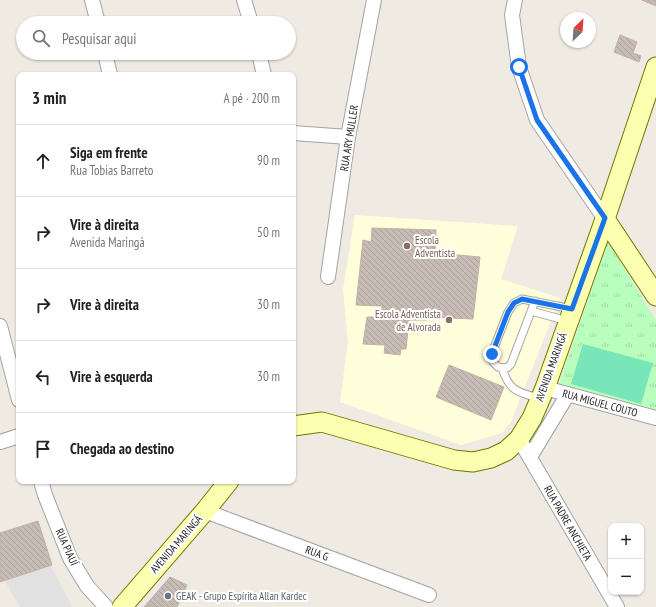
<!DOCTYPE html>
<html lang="pt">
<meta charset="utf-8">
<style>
body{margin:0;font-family:"PT Sans Narrow",sans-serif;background:#f2f2f2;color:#222}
.controls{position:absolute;right:12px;bottom:12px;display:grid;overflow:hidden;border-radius:8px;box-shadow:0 1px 3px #0004}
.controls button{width:36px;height:36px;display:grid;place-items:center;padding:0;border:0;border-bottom:1px solid #e0e0e0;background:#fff;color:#222;font:20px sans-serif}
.compass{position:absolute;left:560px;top:12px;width:36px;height:36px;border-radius:50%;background:#fff;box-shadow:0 1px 3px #0004;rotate:25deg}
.stop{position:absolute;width:12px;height:12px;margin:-9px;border:3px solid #1a73e8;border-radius:50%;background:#fff}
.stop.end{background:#1a73e8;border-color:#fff;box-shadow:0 1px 4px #0008}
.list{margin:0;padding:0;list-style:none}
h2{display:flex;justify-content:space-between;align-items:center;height:52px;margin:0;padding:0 16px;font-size:17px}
h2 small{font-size:13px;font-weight:400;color:#767676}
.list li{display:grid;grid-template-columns:26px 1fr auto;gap:12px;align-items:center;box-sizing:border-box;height:72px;padding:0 16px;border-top:1px solid #e0e0e0}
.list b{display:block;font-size:15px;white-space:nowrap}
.list p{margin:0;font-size:13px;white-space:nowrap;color:#767676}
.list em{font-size:13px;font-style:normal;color:#767676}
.icon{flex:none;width:22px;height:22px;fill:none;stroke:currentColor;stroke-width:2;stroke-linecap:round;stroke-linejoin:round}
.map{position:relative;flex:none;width:656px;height:607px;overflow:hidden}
.search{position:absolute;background:#fff;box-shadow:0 1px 3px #0004;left:16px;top:16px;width:280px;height:44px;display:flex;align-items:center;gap:10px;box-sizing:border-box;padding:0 14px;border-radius:22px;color:#767676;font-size:15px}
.panel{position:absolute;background:#fff;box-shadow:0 1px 3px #0004;left:16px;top:72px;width:280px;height:412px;border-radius:8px}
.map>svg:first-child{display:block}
.education{fill:#fffedb}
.park{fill:url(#park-tufts)}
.pitch{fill:#78e6b8}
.parking{fill:#e1e1e1}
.building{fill:url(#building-back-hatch);stroke:#c2b0a3}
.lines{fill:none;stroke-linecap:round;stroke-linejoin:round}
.lane-casing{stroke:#a4a4a4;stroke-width:9}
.street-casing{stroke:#a4a4a4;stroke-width:16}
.secondary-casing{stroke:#6f7800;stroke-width:21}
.lane{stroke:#fff;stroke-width:7}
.street{stroke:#fff;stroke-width:14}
.secondary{stroke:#fdffb0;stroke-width:19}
.route{stroke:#1a73e8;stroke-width:5}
.education-dot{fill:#8d6e63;stroke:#fff;stroke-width:1.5}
.worship-dot{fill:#6b7280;stroke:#fff;stroke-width:1.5}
.labels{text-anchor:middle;stroke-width:4;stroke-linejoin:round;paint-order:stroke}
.street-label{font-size:11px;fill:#1d1d1d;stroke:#fff}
.education-label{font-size:11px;fill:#785e54;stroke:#fff;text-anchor:start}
.worship-label{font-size:11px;fill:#5b616d;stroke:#fff;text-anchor:start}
</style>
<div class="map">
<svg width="656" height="607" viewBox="0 0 656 607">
<defs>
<pattern id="park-tufts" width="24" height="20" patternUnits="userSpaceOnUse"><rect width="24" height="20" fill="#bafebd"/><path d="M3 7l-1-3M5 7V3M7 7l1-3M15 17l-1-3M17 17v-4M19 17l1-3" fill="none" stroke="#9fd9a2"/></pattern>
<pattern id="building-back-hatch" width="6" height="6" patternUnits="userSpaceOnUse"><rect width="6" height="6" fill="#c7bcb5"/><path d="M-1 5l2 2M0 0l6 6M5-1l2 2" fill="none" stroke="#aaa19b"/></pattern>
</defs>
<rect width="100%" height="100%" fill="#efeae2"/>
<path class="education" d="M355,215L518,226L501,279L560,298L511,422L502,433L461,445L340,402L348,342L343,290Z"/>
<path class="park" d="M608,242L656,320V410L557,389Z"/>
<path class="pitch" d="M583,344L653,363L641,404L571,384Z"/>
<path class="parking" d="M51,566L72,607H20L5,581Z"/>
<path class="building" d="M642,0H656V6Z
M620,35L637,42L633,53L641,56L639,62L614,52Z
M372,228L436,230L435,253L480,257L473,319L427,317V320H409L406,349H401L400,355L384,353L385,345L363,344L367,317H382V306L356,305L363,240L371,242Z
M449,365L504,387L491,420L436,397Z
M38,521L52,565L0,582V533Z
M170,577L187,585L177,607H144Z"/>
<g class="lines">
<g class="lane-casing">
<path id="lane" d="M535,301L511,364L507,368L498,367L493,362L492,353L508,312L514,303L522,299L572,309
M531,311L568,321
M502,368C510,393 518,391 540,399"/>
</g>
<g class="street-casing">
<path id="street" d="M92,0L98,23
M244,0L251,23
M515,0L512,15L519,67L537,120L605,219
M105,53L110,75
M259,53L264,75
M293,133L348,137
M328,277L348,137L374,0
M0,326L19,400
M545,388L656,418
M519,439L617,607
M0,442L19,436
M530,457L568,394
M41,481L45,495L70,558L87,586L106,607
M205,511L429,595"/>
</g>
<g class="secondary-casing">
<path id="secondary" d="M605,219L656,296
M293,426L322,422L454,460L473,462L491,458L506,451L519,439L532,418L545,388L605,219L656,67
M122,607L205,511L229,481"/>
</g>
<use href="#lane" class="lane"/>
<use href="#street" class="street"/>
<use href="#secondary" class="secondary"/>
</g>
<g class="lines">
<path class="route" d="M492,354L508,312L514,303L522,299L572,309L605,218L537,120L519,67"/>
</g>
<g class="education-dot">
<circle cx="407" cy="246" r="4"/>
<circle cx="449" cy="320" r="4"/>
</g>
<circle class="worship-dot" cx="168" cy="596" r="4"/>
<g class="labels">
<g class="street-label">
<text transform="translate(349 138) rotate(-81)" y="4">RUA ARY MULLER</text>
<text transform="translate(551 367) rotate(-70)" y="4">AVENIDA MARINGÁ</text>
<text transform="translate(600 403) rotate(15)" y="4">RUA MIGUEL COUTO</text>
<text transform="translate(568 523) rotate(60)" y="4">RUA PADRE ANCHIETA</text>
<text transform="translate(176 544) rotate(-49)" y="4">AVENIDA MARINGÁ</text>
<text transform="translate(67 547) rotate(66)" y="4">RUA PIAUÍ</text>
<text transform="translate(317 553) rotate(20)" y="4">RUA G</text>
</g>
<g class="education-label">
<text x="415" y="244">Escola<tspan x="415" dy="13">Adventista</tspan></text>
<text x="441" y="318" text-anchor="end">Escola Adventista<tspan x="441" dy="13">de Alvorada</tspan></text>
</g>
<g class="worship-label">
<text x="176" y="600">GEAK - Grupo Espírita Allan Kardec</text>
</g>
</g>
</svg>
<div class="controls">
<button>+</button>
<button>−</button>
</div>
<svg class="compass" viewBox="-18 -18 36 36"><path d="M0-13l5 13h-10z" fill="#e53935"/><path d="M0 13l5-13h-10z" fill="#767676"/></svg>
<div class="stop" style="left:519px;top:67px"></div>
<div class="stop end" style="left:492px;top:354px"></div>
<div class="search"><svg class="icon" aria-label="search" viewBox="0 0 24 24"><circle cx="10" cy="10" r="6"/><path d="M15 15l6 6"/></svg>Pesquisar aqui</div>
<section class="panel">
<h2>3 min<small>A pé · 200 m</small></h2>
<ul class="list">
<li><svg class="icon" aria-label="ahead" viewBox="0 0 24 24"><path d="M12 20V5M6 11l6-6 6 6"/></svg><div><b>Siga em frente</b><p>Rua Tobias Barreto</p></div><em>90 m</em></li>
<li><svg class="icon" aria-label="right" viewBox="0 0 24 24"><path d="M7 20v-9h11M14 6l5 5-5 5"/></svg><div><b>Vire à direita</b><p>Avenida Maringá</p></div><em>50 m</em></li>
<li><svg class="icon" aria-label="right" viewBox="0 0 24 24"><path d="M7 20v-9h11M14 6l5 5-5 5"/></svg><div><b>Vire à direita</b></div><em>30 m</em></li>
<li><svg class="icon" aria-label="left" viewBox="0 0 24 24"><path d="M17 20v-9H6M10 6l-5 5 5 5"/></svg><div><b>Vire à esquerda</b></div><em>30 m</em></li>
<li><svg class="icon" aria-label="arrive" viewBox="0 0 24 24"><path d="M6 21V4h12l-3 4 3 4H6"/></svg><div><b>Chegada ao destino</b></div></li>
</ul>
</section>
</div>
